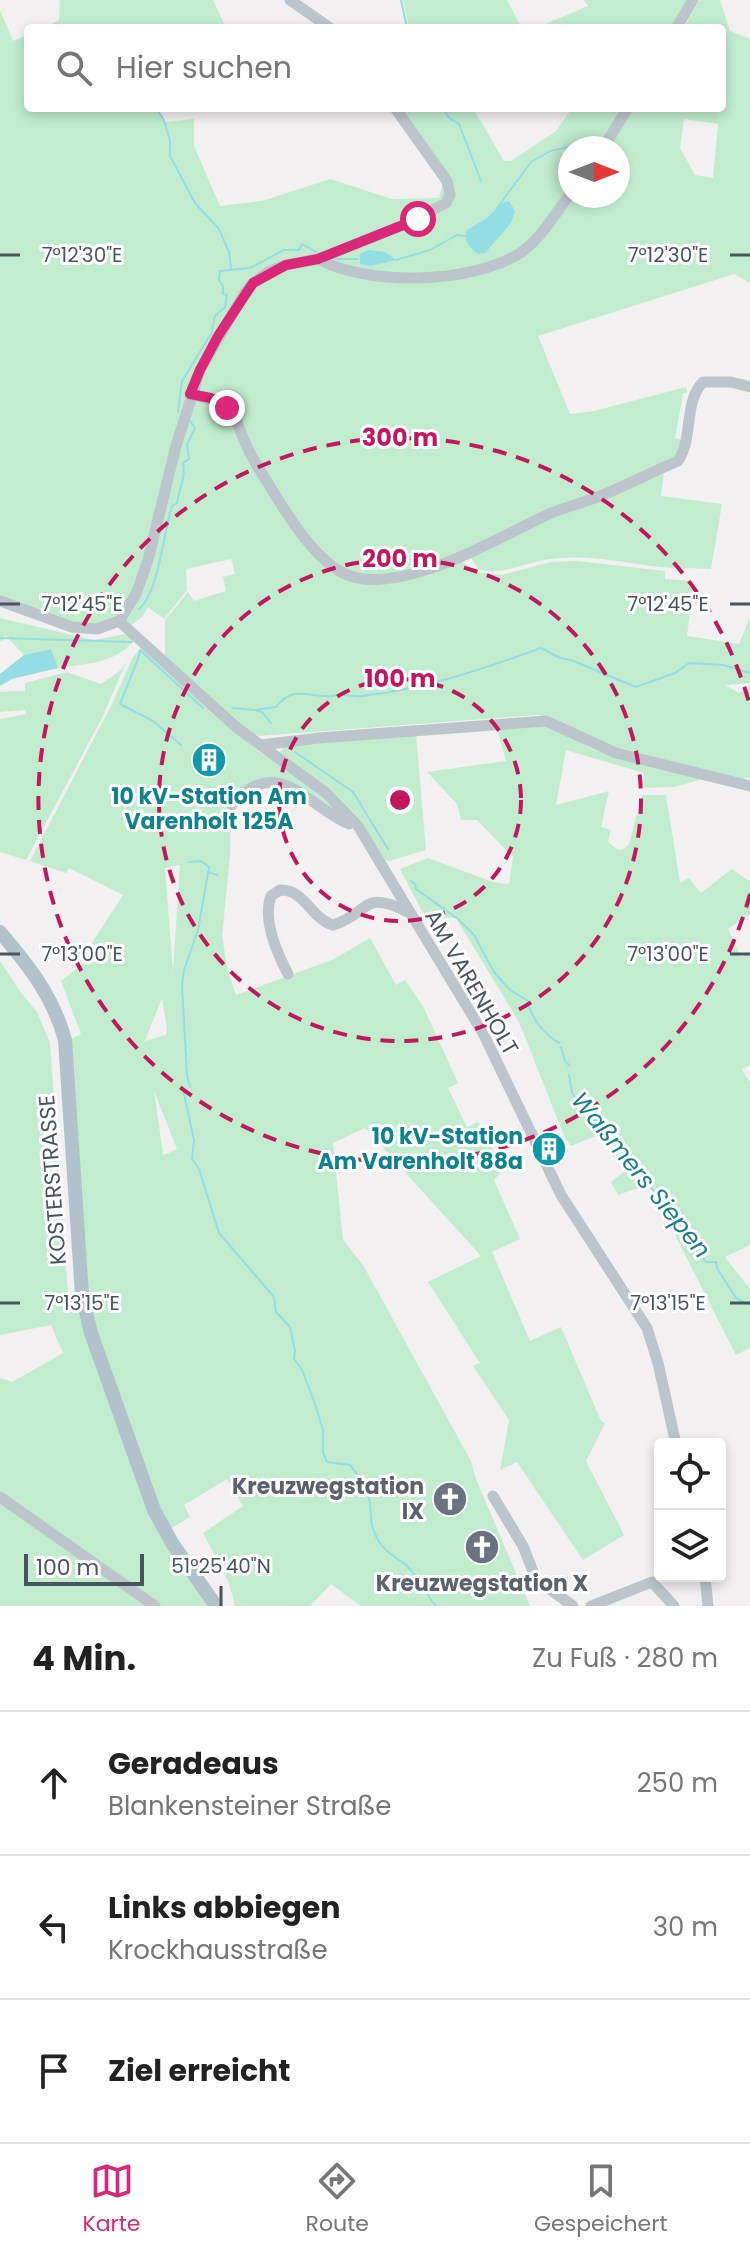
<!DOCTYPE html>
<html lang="de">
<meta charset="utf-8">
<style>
body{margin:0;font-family:Poppins,sans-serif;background:#f6f6f6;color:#222}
.controls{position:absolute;right:24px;bottom:24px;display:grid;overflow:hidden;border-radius:8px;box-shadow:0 4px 12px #0003}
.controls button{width:72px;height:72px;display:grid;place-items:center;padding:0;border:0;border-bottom:2px solid #e0e0e0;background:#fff;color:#222;font:40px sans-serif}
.compass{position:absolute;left:558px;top:136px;width:72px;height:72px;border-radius:50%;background:#fff;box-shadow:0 4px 12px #0003;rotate:90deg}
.scale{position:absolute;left:24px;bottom:20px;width:120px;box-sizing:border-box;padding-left:8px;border:4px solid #49555c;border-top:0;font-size:22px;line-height:28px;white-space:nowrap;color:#49555c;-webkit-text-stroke:6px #fff;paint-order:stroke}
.stop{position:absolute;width:24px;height:24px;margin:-18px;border:6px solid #db2777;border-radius:50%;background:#fff}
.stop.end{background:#db2777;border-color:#fff;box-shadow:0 2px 8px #0008}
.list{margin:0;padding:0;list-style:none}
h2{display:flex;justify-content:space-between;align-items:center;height:104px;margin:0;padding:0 32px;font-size:34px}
h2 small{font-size:26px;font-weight:400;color:#767676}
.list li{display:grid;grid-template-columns:52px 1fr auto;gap:24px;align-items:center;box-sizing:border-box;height:144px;padding:0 32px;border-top:2px solid #e0e0e0}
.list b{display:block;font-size:30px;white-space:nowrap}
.list p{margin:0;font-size:26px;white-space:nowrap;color:#767676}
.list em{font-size:26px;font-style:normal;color:#767676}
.icon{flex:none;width:44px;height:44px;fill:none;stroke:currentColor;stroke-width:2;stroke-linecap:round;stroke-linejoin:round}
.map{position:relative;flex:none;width:750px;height:1606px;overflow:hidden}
.search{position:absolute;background:#fff;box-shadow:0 4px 12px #0003;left:24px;right:24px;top:24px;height:88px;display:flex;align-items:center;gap:20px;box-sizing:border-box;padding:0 28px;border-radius:8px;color:#767676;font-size:30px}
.sheet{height:536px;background:#fff}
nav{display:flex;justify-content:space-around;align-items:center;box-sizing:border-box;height:112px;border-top:2px solid #e0e0e0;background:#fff;font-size:22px;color:#767676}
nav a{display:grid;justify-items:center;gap:4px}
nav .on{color:#db2777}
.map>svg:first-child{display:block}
.green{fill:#c2ecce;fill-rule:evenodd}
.water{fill:#93dde5}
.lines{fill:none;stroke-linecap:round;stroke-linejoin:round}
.stream{stroke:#93dde5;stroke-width:2}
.minor{stroke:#bcc5cb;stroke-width:11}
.major{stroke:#b2c2cc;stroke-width:14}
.route{stroke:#db2777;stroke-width:10}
.ticks{fill:none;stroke:#49555c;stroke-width:3}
.ring{fill:none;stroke:#c2185b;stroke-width:4;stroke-dasharray:14 10}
.labels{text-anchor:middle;stroke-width:6;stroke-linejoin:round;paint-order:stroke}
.culture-label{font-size:22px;font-weight:bold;fill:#0d838f;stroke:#fff}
.street-label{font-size:22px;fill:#49555c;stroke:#fff}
.worship-label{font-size:22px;font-weight:bold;fill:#5b616d;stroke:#fff;text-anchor:end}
.water-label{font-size:24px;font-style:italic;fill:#177e8b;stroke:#fff}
.ticks-label{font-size:20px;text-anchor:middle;fill:#49555c;stroke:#fff;stroke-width:6;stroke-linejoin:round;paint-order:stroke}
.centre{fill:#c2185b;stroke:#fff;stroke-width:4}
.ring-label{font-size:24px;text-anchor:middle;font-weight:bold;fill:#c2185b;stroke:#fff;stroke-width:6;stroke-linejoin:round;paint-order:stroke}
</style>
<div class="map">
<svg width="750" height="1606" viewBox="0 0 750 1606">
<rect width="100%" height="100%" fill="#f2f0f0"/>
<path class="green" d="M60,0H213L226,28H43L59,20Z
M403,0H507L522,28H409Z
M584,0H689L673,28H551L545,24L588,6Z
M700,0H720L730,31L750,39V283L734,274L538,336L570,414L594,411L686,387L687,392L683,394L675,438L682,440L679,454L665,463L661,496L722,504L711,569C695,568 678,569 661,567C619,563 588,553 544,560C522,564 500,576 478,569L469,555L460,561L481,573L502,575L550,562L577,561L665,571V579L694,581L687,636L739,644L750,617V683L725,685L739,693L750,688V777L741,779L618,748L548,717L538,715L259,736L239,726L165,660V620L188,592L194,601L226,591L223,577L235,574L231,559L186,569L187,590L164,619L148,607L142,617L131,625L122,616C114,618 106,622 98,624C76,628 25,604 0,598V10L13,41L28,35V108H155L165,122L194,119V146L220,206L262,201L330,179L392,199L439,198L444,180L400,108H473L504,161H511L556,131L572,108H722V28H683ZM684,119L718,124L713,178L695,175L680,148ZM570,148H618V196H570Z
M0,618L94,640L125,634L134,640C117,663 85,664 58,668L51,649L24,655L5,635L4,640L0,641Z
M141,648L222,721L260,752L310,786L341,815C294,783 287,767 231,794L230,856L222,936L228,972L236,995L334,959L370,938L396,985L405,980L423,1006L458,1083L448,1088L467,1127L478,1122L503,1170L494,1180L520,1239L492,1252L530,1341L561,1327L601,1421L605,1423L586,1461L624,1535L583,1560L517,1462L500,1470L509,1420L473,1366L480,1363L428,1282L481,1256L365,1128L333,1143L343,1240L363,1265L471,1461L476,1479L530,1606H361L331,1584L310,1606H235L229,1583L203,1533L243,1506L227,1479L184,1505L190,1517L170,1529L217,1606H0V1378L12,1382L63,1353L51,1325L0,1335V961L21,993L37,1012L50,1043L69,1308L87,1288L69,1040L81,1034L61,981L90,958L93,953L88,949L123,895L69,868L66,873L30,861L112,704L133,657ZM179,865L180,866L173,972L165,868ZM162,998C163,1010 168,1023 166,1035L145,1041ZM154,1091L177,1149L164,1155L163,1154Z
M127,660L102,718L26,860L0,852V719L26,714L25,710L0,712V692L25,691V683L67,672L101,684L121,670Z
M550,726L594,750L707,778L674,787L643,788L644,773L566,750L556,805L609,791L601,827L611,830L608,842L618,850L624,849L629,844L642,795H666L680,883L689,878L701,893L732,869L750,882V914L728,929L741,957L750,953V1065L742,1069L750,1083V1245L725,1257L750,1289V1348L736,1355L649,1184L618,1195L611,1182L626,1170L603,1133L571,1146L565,1138L519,1022L456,918L425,917L400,869L428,858L493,882L509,884L513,857L477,820H461L457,804L427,772L506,761L497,728Z
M416,735L426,850L389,861L383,860L353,813L279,753L285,746Z"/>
<path class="water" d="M509,201L515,211L511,223L485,253L478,254C470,248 463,241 467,230L487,218L502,203Z
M369,250L385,252L396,260L371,266L360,264V254Z
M51,649L58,668L12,679L0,686V674L24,655Z"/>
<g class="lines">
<path class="stream" d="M401,0L407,28
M156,108L164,120L170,141V156L195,203L219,229L229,252L231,269
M443,108L449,118L459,124L481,181
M497,208L531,162L550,151L573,146
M336,259H358
M396,260L430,250L457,235L465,236
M178,412L182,381L211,334L215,316L225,307L227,295L223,294V286L219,280L220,271L250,268L284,250H299L302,244L316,252
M139,609C159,592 163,534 172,506L177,503C179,489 186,478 183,463L189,459L187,445L195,428L190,421
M0,638L132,642
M140,650L138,659L120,704L153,721L181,745
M140,650L203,708
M233,708L255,710L276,707C292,687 304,695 326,696C333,697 331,695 338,695C346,694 354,697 362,696C425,689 483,669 541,648L560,658L571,660L636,687L675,673L689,663L723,665L750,673
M257,711L262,712L271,723
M295,752L353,792L388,849
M189,862L201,861L209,867L198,930L184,970L182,986L187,1075L190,1087
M208,872L217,875
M411,881L415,884L416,889L458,919L474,935L494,972L510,990L528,1001C530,1017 545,1035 559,1043
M561,1047L565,1061L569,1065
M569,1075L572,1093L592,1120H603L606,1124L605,1129L626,1153L660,1200L663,1208L706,1262H716L717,1268L736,1298L750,1305
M183,1089L194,1140L192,1159L199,1169L219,1233L274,1297L276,1312L290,1327L295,1351L294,1359L302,1370L315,1404L323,1430V1453L327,1462L350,1465C359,1476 368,1489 370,1504C372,1522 369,1522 378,1540C385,1552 396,1557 406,1565C419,1577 425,1593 436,1606"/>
<path class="minor" d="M290,0L330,28
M676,28L693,0
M603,148L628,108
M318,259C369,286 466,284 517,255C539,242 555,214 570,194
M190,394C245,405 232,425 256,464C277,497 308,555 343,573C397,600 498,537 549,514C565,507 583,503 600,496C627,485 652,472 678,461C694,437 683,403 703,382H731L750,387
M0,601L72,627L97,629L119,621L136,594L148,560L176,446L200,370L244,294L253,283L268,272L286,265L318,259L406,224L446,203L450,194L447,181L395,108
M119,621L236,727L326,793L358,826L483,1033L561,1195L647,1328L658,1363L676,1444
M261,745L319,738L546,721L616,753L750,786
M232,805C277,752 308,807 349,824
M288,974C277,953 262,920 271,896L280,890C305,889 311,919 333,925C370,914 361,888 408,912
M493,1496L523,1546L536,1579L573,1606
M0,1497L155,1606
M705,1576L708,1606
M591,1606L652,1582L674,1606"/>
<path class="major" d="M0,932C29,966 53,996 65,1040L82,1295L91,1333L154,1510L172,1543L216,1606"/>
</g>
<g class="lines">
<path class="route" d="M227,408L211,398L190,394L200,370L218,336L253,283L286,265L318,259L418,219"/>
</g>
<path class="ticks" d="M0,255H20M730,255H750M0,604H20M730,604H750M0,954H20M730,954H750M0,1303H20M730,1303H750M221,1586V1606"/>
<g class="ring">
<circle cx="400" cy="800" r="121"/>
<circle cx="400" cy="800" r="241"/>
<path d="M750 894A362 362 0 1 1 750 706"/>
</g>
<defs>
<g id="building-disc" transform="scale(1.8)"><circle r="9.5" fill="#0f9aa8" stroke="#fff"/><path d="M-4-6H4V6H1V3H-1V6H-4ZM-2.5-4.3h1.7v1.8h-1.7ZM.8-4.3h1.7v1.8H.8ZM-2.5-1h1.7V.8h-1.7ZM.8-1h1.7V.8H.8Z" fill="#fff"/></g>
<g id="church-disc" transform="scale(1.8)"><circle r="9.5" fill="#6b7280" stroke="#fff"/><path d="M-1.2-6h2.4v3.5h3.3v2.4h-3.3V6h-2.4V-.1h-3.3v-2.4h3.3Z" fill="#fff"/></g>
</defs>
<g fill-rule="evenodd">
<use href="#building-disc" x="209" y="760"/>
<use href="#building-disc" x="549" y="1149"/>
<use href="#church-disc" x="450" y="1499"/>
<use href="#church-disc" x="482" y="1547"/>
</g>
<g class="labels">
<g class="culture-label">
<text x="209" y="804">10 kV-Station Am<tspan x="209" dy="25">Varenholt 125A</tspan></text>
<text x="523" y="1144" text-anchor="end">10 kV-Station<tspan x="523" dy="25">Am Varenholt 88a</tspan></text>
</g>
<g class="street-label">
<text transform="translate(472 982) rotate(60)" y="8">AM VARENHOLT</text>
<text transform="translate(52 1180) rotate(-94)" y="8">KOSTERSTRASSE</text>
</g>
<g class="worship-label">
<text x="424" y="1494">Kreuzwegstation<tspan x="424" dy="25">IX</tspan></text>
<text x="482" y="1591" text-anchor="middle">Kreuzwegstation X</text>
</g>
<g class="water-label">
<text transform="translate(641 1175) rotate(51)" y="8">Waßmers Siepen</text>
</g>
</g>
<g class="ticks-label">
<text x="668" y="262">7°12'30"E</text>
<text x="82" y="262">7°12'30"E</text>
<text x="668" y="611">7°12'45"E</text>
<text x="82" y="611">7°12'45"E</text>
<text x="668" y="961">7°13'00"E</text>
<text x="82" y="961">7°13'00"E</text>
<text x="82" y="1310">7°13'15"E</text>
<text x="668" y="1310">7°13'15"E</text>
<text x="221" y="1573">51°25'40"N</text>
</g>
<circle cx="400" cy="800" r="12" class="centre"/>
<g class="ring-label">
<text x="400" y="446">300 m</text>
<text x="400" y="567">200 m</text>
<text x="400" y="687">100 m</text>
</g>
</svg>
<div class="controls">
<button><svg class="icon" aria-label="locate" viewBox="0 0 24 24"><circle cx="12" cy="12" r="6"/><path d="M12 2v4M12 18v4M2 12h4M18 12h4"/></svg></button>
<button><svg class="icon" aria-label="layers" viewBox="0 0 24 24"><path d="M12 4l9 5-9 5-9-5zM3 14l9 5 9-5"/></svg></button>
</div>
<svg class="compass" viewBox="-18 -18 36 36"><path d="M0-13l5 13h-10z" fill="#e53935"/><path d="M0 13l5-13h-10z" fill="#767676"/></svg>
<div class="scale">100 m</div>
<div class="stop" style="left:418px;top:219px"></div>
<div class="stop end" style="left:227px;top:408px"></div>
<div class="search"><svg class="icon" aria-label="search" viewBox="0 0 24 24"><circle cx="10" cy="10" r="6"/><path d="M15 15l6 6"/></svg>Hier suchen</div>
</div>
<section class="sheet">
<h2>4 Min.<small>Zu Fuß · 280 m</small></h2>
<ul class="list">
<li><svg class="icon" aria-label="ahead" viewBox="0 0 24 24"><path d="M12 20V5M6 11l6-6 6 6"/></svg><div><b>Geradeaus</b><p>Blankensteiner Straße</p></div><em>250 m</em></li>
<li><svg class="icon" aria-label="left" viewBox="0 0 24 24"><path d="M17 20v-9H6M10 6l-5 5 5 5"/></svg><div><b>Links abbiegen</b><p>Krockhausstraße</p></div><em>30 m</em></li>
<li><svg class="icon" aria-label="arrive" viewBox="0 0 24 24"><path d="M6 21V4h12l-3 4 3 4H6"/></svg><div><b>Ziel erreicht</b></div></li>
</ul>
</section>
<nav>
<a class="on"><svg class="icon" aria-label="map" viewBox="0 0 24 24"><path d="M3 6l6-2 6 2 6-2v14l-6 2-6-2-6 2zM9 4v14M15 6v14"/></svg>Karte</a>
<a><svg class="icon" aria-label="directions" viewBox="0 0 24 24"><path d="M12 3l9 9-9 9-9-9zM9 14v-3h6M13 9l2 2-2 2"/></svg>Route</a>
<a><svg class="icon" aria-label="saved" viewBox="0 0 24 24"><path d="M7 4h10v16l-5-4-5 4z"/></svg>Gespeichert</a>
</nav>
